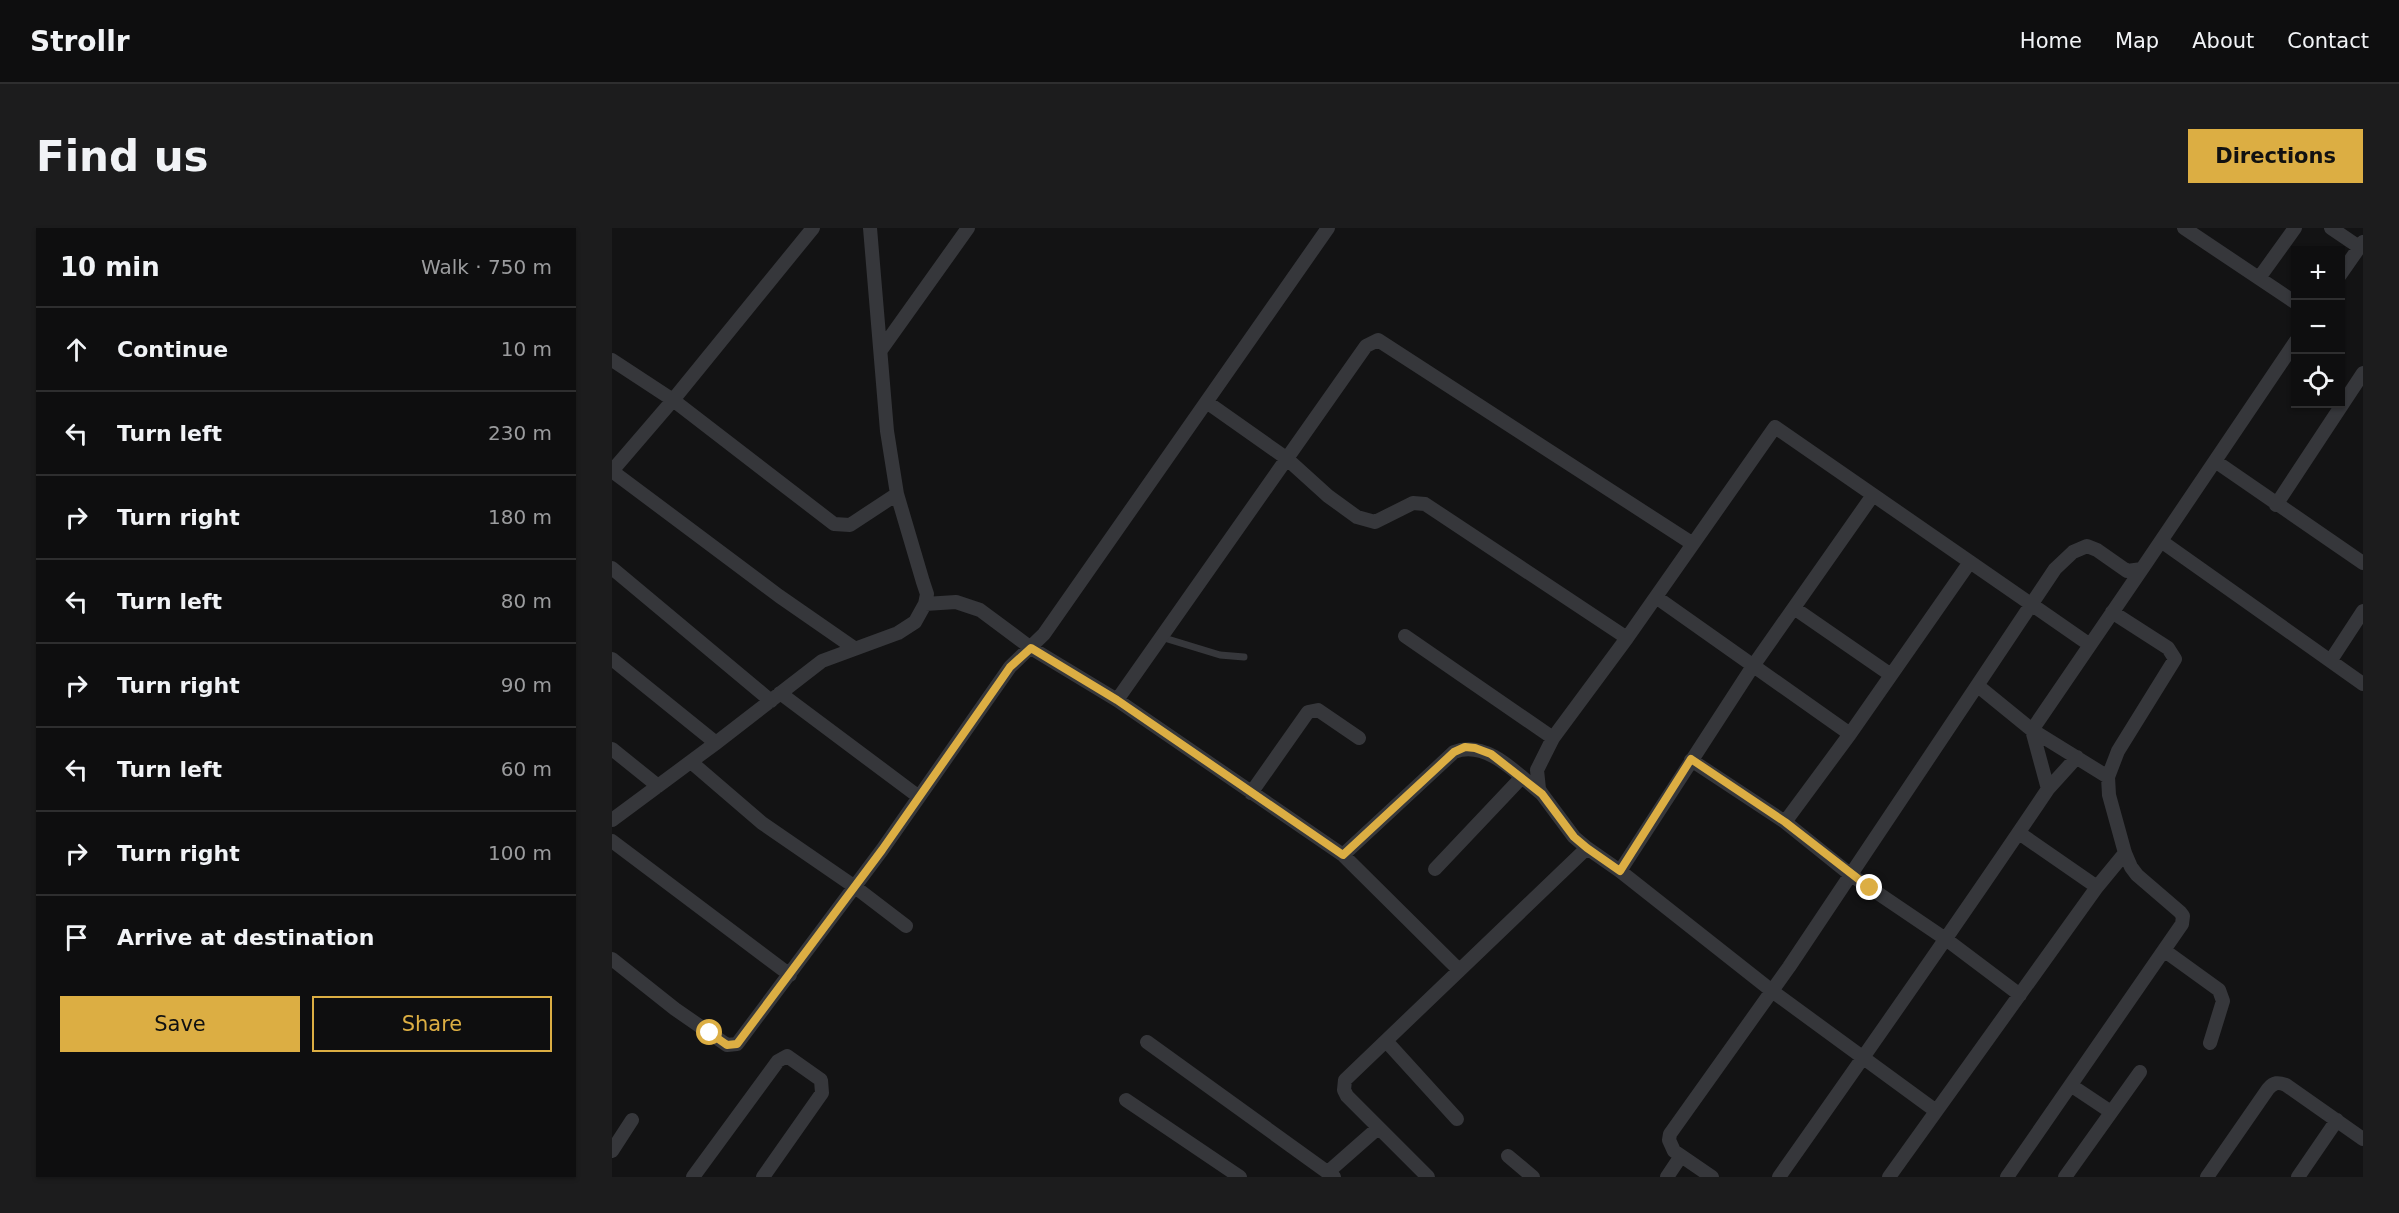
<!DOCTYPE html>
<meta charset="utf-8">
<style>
body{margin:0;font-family:"DejaVu Sans",sans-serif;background:#1c1c1d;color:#f1f3f6}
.controls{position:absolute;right:18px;top:18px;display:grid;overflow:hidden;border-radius:0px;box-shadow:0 2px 4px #0004}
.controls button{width:54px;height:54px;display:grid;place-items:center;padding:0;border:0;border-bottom:2px solid #2e2e2f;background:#0e0e0f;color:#f1f3f6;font:30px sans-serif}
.stop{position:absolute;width:18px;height:18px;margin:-14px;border:4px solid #dcae43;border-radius:50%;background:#fff}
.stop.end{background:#dcae43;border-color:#fff;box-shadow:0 2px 6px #0008}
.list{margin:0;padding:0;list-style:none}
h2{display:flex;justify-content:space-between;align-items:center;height:78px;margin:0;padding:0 24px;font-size:26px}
h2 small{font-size:20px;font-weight:400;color:#9b9c9e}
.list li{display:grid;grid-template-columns:39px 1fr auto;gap:18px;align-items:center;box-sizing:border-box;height:84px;padding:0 24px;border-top:2px solid #2e2e2f}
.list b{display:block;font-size:22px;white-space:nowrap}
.list em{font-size:20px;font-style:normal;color:#9b9c9e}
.actions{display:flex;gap:12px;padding:18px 24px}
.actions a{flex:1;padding:14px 0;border:2px solid #dcae43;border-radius:0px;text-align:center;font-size:21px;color:#dcae43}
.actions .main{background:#dcae43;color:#111}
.icon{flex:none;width:33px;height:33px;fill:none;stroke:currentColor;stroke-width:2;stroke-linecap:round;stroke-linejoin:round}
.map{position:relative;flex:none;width:1751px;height:949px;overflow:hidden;border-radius:0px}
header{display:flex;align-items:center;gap:36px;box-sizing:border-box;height:84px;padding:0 30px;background:#0e0e0f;border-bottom:2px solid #2e2e2f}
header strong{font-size:28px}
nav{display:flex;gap:33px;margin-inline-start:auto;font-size:21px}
.intro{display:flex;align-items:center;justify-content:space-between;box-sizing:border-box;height:144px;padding:0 36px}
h1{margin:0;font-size:42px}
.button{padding:15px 27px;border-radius:0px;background:#dcae43;color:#111;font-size:21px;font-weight:700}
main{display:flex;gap:36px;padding:0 36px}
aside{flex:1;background:#0e0e0f;border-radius:0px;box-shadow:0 2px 4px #0004}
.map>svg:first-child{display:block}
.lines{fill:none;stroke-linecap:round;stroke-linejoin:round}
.service{stroke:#36373b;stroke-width:7}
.minor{stroke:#36373b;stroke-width:14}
.route{stroke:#dcae43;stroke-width:8}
</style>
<header>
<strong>Strollr</strong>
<nav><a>Home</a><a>Map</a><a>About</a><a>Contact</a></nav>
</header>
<div class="intro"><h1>Find us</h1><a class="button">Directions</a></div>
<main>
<aside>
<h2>10 min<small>Walk · 750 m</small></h2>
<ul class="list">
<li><svg class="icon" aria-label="ahead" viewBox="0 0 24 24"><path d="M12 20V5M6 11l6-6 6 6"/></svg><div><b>Continue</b></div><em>10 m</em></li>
<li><svg class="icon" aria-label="left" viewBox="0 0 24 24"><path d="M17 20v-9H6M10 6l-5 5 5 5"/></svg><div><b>Turn left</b></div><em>230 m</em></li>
<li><svg class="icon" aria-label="right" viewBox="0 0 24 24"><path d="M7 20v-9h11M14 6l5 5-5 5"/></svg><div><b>Turn right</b></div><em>180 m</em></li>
<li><svg class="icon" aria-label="left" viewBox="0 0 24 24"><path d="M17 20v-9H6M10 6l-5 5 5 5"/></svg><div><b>Turn left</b></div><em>80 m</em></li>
<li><svg class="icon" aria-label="right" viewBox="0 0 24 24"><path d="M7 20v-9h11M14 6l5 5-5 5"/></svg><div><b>Turn right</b></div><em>90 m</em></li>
<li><svg class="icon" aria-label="left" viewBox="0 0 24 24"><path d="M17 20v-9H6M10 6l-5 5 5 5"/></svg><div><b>Turn left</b></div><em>60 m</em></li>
<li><svg class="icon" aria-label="right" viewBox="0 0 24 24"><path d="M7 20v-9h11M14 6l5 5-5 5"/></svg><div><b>Turn right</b></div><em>100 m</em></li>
<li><svg class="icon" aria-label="arrive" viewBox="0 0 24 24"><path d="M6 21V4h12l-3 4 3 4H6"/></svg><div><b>Arrive at destination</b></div></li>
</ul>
<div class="actions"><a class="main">Save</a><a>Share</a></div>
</aside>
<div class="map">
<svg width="1751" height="949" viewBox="0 0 1751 949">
<rect width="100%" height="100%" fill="#131314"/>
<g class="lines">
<path class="service" d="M549,409L608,427L632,429"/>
<path class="minor" d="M201,0L61,172L0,243L167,368L242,420
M1572,0L1684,75
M1719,0L1747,19
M1728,47L1751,14
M1647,50L1683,0
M269,122L356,0
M0,132L61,172L222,296L238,297L285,266
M596,175L674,230L716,268L745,289L763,294L801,275L813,276L1015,410
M1603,233L1751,335
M1664,277L1751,145
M1549,313L1751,456
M0,340L159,473
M1044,369L1238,506
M313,376L344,374L368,382L419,420L505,472L731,627L847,742
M1182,380L1279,447
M793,408L941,510
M0,431L104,515
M1719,432L1751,383
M1366,458L1420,502L1496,549
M168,465L307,569
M505,472L754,118L766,112L1081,316
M0,521L46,558
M1079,532L1173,594L1239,647L1335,712L1408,767
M79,534L150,595L243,659L294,698
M1436,561L1465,529
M639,565L696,484L706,482L747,510
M0,592L104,515L210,433L286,405L303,394L313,376L315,366L311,354L285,266L275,203L258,0
M1173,594L1238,506L1358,334
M0,613L178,747
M731,627L842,524C875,511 906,547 930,566
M823,641L909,550
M1008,643L1141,438L1261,267
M1485,659L1513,625
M1553,723L1607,762L1611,773L1598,815
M0,731L63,781L115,817L125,816L270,622L398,439L432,406L716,0
M535,814L722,949
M775,814L845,891
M1460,858L1499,884
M514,872L628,949
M1324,883L1160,763L1008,643L975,620L962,609L930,566L927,561L925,542L941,510L1015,410L1163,199L1478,417
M0,923L20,892
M896,928L921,949
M716,944L766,900
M81,949L166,833L175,828L209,852L210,865L151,949
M816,949L735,868L732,862L733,852L975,620
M1055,949L1069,928
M1100,949L1062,923L1057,912L1058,906L1177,739L1443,341L1461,324L1475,318L1485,322L1515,343L1530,341L1684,113
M1167,949C1258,820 1348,692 1436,561L1420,502L1530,341
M1277,949L1485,659L1407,605
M1395,949L1570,696L1571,688L1568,684L1525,647L1519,639L1513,625L1497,567L1496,549L1506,523L1563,431L1556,420L1500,384
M1453,949L1528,844
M1595,949L1656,861C1662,854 1666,854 1674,857L1751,911
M1686,949L1725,892"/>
</g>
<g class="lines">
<path class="route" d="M98,805L115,817L125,816L270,622L389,452L398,439L419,420L505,472L731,627L842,524L853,519L863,520L879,526L930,566L962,609L975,620L1008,643L1079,531L1173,594L1258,660"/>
</g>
</svg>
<div class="controls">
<button>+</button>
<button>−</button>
<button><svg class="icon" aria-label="locate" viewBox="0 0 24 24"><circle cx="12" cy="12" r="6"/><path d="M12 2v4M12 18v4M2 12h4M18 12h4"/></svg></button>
</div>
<div class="stop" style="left:98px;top:805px"></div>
<div class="stop end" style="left:1258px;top:660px"></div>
</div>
</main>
